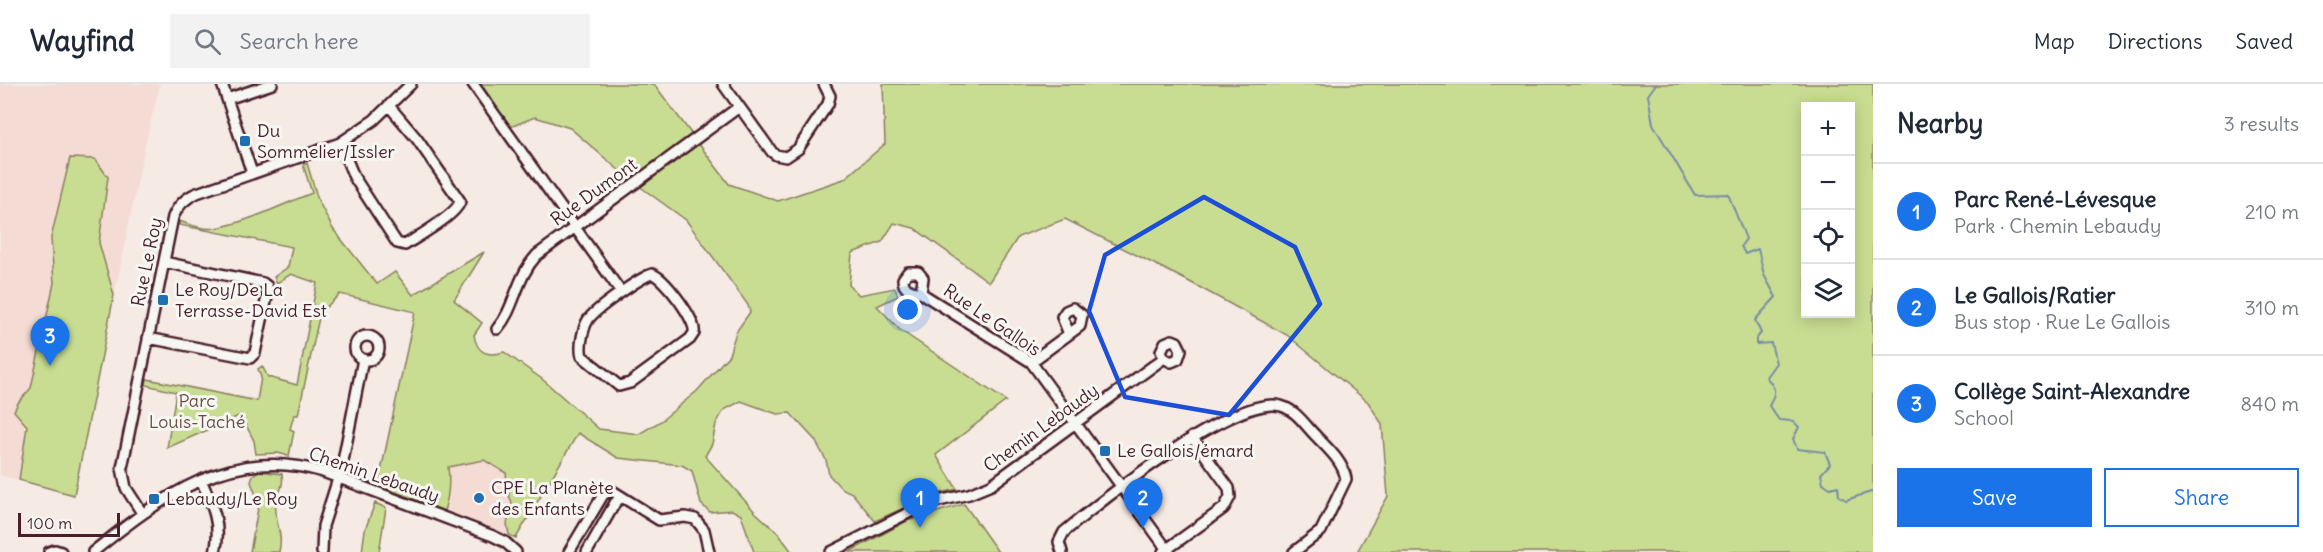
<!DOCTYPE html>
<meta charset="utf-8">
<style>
body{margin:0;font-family:Delius,sans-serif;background:#f2f2f3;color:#1f2937}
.controls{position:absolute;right:18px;top:18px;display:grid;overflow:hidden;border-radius:0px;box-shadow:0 3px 15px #0003}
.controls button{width:54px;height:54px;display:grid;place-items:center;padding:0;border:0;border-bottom:2px solid #e0e1e3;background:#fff;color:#1f2937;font:30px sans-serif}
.scale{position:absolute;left:18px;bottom:15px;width:102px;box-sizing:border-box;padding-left:6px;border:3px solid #4a1f2b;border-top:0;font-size:16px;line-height:21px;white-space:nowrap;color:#4a1f2b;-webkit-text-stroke:4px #f6f6f2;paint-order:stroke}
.you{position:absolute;left:908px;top:226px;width:21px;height:21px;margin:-15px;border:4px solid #fff;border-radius:50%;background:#1a73e8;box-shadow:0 0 0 9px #1a73e833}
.badge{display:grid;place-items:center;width:39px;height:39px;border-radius:50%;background:#1a73e8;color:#fff;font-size:20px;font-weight:700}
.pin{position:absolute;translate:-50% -50px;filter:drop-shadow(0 2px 3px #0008)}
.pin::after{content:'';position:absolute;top:32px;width:21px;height:18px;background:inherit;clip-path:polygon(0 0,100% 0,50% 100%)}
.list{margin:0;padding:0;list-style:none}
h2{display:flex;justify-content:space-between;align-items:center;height:78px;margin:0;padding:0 24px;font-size:26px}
h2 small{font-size:20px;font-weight:400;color:#747a83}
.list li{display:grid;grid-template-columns:39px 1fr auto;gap:18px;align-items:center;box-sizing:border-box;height:96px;padding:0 24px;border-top:2px solid #e0e1e3}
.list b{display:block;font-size:22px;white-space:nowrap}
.list p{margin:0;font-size:20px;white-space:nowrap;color:#747a83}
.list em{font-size:20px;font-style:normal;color:#747a83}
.actions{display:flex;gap:12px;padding:18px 24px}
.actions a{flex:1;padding:14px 0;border:2px solid #1a73e8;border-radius:0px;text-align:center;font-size:21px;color:#1a73e8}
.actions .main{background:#1a73e8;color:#fff}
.icon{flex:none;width:33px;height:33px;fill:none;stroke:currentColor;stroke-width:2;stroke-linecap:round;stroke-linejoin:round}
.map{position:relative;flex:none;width:1873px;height:468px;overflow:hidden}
header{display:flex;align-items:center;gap:36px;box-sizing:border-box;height:84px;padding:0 30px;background:#fff;border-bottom:2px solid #e0e1e3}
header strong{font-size:28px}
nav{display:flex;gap:33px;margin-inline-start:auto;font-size:21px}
.search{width:420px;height:54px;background:#f2f2f3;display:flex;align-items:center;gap:15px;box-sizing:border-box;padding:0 21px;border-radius:0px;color:#747a83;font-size:22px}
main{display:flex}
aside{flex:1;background:#fff}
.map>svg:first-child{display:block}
.built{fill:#f4dbd3}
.green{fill:#c8dd92;stroke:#897e5e;stroke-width:1.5;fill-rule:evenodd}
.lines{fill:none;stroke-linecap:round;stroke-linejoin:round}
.stream{stroke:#788ca6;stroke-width:2}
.minor-casing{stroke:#4a1f2b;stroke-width:14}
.minor{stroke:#f6f6f2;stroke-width:9}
.marked{fill:none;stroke:#1d4ed8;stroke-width:4.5;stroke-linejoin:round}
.poi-dot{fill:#1f6fb2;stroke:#f6f6f2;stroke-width:2}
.labels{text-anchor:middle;stroke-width:6;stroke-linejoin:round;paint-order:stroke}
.poi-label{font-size:18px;fill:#4a1f2b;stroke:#f6f6f2;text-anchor:start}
.street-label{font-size:18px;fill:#4a1f2b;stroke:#f6f6f2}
.park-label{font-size:18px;fill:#6a4e45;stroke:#f6f6f2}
</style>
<header>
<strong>Wayfind</strong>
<div class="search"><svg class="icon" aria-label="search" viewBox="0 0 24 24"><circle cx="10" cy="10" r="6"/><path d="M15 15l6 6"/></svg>Search here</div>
<nav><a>Map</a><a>Directions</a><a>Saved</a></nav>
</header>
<main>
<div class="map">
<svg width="1873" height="468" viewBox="0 0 1873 468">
<rect width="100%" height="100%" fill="#f5eae4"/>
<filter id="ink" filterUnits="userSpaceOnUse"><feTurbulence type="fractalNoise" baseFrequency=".0167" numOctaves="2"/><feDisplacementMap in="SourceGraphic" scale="12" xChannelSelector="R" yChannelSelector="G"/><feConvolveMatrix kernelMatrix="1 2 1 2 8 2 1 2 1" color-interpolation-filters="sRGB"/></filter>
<g filter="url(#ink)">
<path class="built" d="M0,0H160L145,60L74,411L0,391Z
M484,376L506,389L509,412L512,418L507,439L509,451L444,427L448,416L450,399L448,383Z"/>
<path class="green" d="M481,0H654L729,100L778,117L844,95L885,60L883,0H1873V468H1357L1388,412L1382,340L1368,318L1287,251L1188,197L1065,135L1018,153L989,198L914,144L894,139L882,158L852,169L849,201L859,211L895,204L898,212L877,222L900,246L1006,317L936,371L957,405L930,412L875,437L852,409L841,404L829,391L826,376L815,356L790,329L777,330L741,317L724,326L716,340L712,360L705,372L755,428L778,449L792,468H754L741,431L732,426L710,428L701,420L692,387L682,381L618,374L578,349L516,454L509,451L507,440L512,418L509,412L506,389L484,376L448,383C450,399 449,412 444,427L378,401L415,228L340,210L320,229L298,331H294L290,345L294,347L289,372L278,369L256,370L254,357L241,331L167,364L176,308L146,301L147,295L257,317L261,293L258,285L262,282L268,293L297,301L317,199L291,190L277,199L274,193L288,183L292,163L179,141V137C191,141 203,146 216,144C248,138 281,121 312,109L303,81L307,79L318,116L333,145L377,200L395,188L413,211L484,168L454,216L482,239L474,251C477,269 487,273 504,268L542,295L599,345L639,350L661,337L697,307L729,271L736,248L750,228L748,221L686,136L628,94L570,44L535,33L510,43ZM1806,22H1850V230H1806Z
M70,74L95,75L108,93L99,159L114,211L74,411L19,396L27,342L14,327L18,319L31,304L54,199L51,154Z
M259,387L282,390C284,404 279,406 276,418C274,431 279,441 280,453C281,458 280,463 279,468H250L259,419L251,398L253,391Z
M375,419L386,424L379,468H362L365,446Z
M964,420L998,468H849L907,437Z"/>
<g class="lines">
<path class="stream" d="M1656,0L1648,11L1653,40L1695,111L1728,110L1746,155L1741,162L1745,170L1758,165L1764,191L1776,213L1755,236L1761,249L1756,255V260L1771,259L1776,279L1766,293C1777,305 1776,308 1769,322L1779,336L1793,337L1799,343L1793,355L1797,365L1825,368L1830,380L1821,390L1823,399L1830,404L1838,402L1839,412L1846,416L1871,408L1873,409"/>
<g class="minor-casing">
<path id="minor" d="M222,0L252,89
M473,0L621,208
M723,0L772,68L776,71L786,73L798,65L828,20L830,12L824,0
M227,15L272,0
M340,59L354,93L397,159L405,161C417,153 458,130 460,117L417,55L390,23
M652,190C664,193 697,237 694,249L690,255L630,299L619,302L582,272C579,263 583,244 588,236C594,226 641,193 652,190Z
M921,209C911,207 903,206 903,195L908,188H918L923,194L921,209L1031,278L1169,468
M497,245C516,223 515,195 537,171L739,23
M355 264a12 12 0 1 1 24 0a12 12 0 1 1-24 0Z
M148,254L250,274L255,269L268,208L267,202L263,199L164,178
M1031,278L1080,242L1082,231L1073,224L1066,227L1062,233L1069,250
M201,396C212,420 222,441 215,468
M142,429L126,404L122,384L173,133C178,121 185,114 197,109L340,59L374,36L411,0
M49,468L55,466L61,468
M93,468C161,413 232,360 323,388L493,452L505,458L516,468
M322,468L323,442L342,382L363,275
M569,468L603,411L611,406L659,436L685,433L695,435L704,446L709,468
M587,468L615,419L621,413
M831,468L926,420L969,410L991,401L1164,274L1171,278L1178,275L1181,266L1177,258L1172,256L1165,259L1161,267L1164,274
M1062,468L1059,458L1064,448C1101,417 1235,310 1281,322C1296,326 1305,341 1315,351C1327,364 1343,377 1346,395L1321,447L1294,468
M1163,468L1224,424L1230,413L1229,404L1192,353"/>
</g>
<use href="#minor" class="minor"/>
</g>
</g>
<path class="marked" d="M1204,113L1295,163L1320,220L1229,331L1125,313L1089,227L1105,171Z"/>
<g class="poi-dot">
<rect x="239" y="51" width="12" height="12" rx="3"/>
<rect x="157" y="210" width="12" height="12" rx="3"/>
<rect x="1099" y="361" width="12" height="12" rx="3"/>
<circle cx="479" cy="414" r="6"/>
<rect x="148" y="409" width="12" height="12" rx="3"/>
</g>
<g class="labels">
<g class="poi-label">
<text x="257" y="53">Du<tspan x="257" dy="21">Sommelier/Issler</tspan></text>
<text x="175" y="212">Le Roy/De La<tspan x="175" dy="21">Terrasse-David Est</tspan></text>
<text x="1117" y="373">Le Gallois/émard</text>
<text x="491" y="410">CPE La Planète<tspan x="491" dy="21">des Enfants</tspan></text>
<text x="166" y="421">Lebaudy/Le Roy</text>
</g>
<g class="street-label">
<text transform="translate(594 108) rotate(-36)" y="6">Rue Dumont</text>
<text transform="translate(147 178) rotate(-78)" y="6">Rue Le Roy</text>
<text transform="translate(992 236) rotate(34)" y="6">Rue Le Gallois</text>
<text transform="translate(1041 344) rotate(-36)" y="6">Chemin Lebaudy</text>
<text transform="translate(374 391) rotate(19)" y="6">Chemin Lebaudy</text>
</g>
<g class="park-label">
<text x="197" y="323">Parc<tspan x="197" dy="21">Louis-Taché</tspan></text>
</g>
</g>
</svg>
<div class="controls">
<button>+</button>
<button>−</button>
<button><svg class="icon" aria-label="locate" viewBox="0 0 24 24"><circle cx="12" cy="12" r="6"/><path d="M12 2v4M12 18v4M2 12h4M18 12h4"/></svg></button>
<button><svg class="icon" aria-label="layers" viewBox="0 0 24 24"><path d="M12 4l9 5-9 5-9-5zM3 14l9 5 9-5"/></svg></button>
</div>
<div class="scale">100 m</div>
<div class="you"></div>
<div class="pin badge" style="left:920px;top:444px">1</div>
<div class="pin badge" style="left:1143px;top:444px">2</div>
<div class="pin badge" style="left:50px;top:282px">3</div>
</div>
<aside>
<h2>Nearby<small>3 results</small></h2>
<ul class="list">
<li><span class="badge">1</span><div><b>Parc René-Lévesque</b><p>Park · Chemin Lebaudy</p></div><em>210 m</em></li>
<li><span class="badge">2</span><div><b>Le Gallois/Ratier</b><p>Bus stop · Rue Le Gallois</p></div><em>310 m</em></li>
<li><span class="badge">3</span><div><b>Collège Saint-Alexandre</b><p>School</p></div><em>840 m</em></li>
</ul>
<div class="actions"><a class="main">Save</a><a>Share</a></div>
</aside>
</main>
